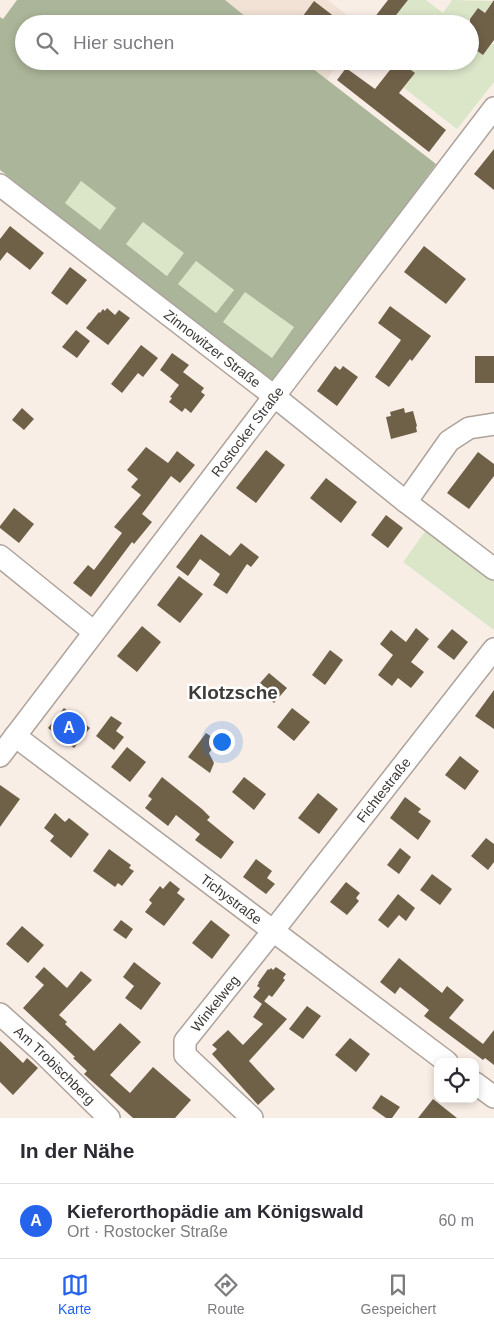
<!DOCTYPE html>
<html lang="de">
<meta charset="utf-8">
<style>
body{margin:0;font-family:Arial,sans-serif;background:#f7f7f7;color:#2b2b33}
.controls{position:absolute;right:15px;bottom:15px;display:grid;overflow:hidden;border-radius:10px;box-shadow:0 2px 8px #0003}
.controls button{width:45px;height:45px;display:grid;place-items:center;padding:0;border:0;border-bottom:1px solid #e1e1e2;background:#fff;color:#2b2b33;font:25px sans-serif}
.you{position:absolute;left:221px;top:741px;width:18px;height:18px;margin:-12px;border:4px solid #fff;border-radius:50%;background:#1a73e8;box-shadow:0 0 0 8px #1a73e833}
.badge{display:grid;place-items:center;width:32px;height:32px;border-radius:50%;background:#2563eb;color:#fff;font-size:16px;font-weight:700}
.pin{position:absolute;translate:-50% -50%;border:2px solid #fff;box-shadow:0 1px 5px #0006}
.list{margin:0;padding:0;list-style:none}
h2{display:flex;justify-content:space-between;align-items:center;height:65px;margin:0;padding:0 20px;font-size:21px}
h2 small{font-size:16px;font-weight:400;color:#7c7c81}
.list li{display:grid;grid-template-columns:32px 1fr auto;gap:15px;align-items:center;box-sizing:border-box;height:75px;padding:0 20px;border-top:1px solid #e1e1e2}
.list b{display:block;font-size:19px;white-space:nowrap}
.list p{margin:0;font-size:16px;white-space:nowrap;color:#7c7c81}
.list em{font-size:16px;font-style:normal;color:#7c7c81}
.icon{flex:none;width:28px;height:28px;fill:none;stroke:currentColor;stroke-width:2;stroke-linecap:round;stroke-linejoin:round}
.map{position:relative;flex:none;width:494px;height:1118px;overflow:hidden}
.search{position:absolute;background:#fff;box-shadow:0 2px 8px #0003;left:15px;right:15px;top:15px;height:55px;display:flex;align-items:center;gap:12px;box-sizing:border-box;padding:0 18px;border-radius:28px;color:#7c7c81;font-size:19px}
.sheet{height:140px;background:#fff}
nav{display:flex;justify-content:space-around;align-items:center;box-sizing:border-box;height:70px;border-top:1px solid #e1e1e2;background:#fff;font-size:14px;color:#7c7c81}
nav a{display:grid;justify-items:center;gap:2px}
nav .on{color:#2563eb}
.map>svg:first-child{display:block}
.built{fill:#f2e1d5}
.green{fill:#dbe5c8}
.forest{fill:#abb599;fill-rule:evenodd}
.building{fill:#6f6048}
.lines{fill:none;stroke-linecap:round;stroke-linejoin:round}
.minor-casing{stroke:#ada39c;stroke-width:24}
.minor{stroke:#fff;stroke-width:21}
.labels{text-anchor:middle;stroke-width:5;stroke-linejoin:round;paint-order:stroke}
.street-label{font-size:14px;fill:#3e3a37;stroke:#fefefe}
.district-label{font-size:19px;font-weight:bold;fill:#3e3a37;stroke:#fefefe}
</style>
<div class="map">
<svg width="494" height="1118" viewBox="0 0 494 1118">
<rect width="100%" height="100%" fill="#f9eee6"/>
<path class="built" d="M225,0H328L358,24H255Z
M303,61H341L327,79Z"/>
<path class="green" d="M408,0H426L443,13L452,0L493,1L485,13L478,8L467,24H389Z
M492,43L494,45V82L457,129L404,88L414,74L411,70L413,67L406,61H470V46L483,55Z
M81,181L116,208L100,230L64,203Z
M143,222L185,253L168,276L126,244Z
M196,261L234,290L216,313L178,284Z
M245,291L294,327L272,358L223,322Z
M427,529L494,579V630L403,562Z"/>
<path class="forest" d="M17,0H225L255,24H24V61H303L436,164L274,384L0,170V17L3,19ZM81,181L116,208L100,230L65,203ZM143,222L184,253L167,276L126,244ZM196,261L234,290L216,313L178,284ZM245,292L294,327L272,358L223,322Z"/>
<path class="building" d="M388,0H408L389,24H382L374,18Z
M494,0V40L483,55L470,46V19L478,8L485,13Z
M314,1L344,24H297Z
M397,61H399L415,73L399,93L446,130L429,152L337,80L346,68L375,89Z
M494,149V190L474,174Z
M10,226L44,253L30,270L7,252L0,261V239Z
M424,246L466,279L446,304L404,272Z
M70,267L87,280L67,305L51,293Z
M390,306L431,336L412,361L410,359L389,387L375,377L401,340L378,323Z
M107,308L115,315L119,310L130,318L108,345L86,328L99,312L100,313L103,309L105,311Z
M76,330L90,341L77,358L62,347Z
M141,345L158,358L143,377L138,373L122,393L111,384Z
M172,353L189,365L183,372L204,388L201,392L205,395L191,413L185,408L182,412L169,402L172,398L170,397L179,385L160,370Z
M475,356H494V383H475Z
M335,366L340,370L343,366L358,377L337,406L317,391Z
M22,408L34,419L24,430L12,420Z
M404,408L405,413L413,411L417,426L416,427L417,432L391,439L386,417L391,416L390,412Z
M146,447L168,463L177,451L195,465L180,483L171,476L142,514L152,522L134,544L132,542L91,597L73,583L88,565L94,570L122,533L114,527L141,495L131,487L138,479L127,470Z
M266,450L285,465L256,503L236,488Z
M478,452L494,464V476L469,509L447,493Z
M326,478L357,502L341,523L310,498Z
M14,508L34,524L19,543L0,528V526Z
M386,515L403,528L388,548L371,535Z
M201,534L230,556L241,543L259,557L251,567L247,564L227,594L213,585L220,574L200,559L188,576L176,567Z
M179,576L203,594L180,623L157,605Z
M142,626L161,642L137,672L117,656Z
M416,628L429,639L411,662L424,672L411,688L398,678L392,686L378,675L393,655L380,644L391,630L406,642Z
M452,629L468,642L454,660L437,647Z
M330,650L343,660L325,685L312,675Z
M269,673L287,688L274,703L263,694L267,689L260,683Z
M494,690V729L475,716Z
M64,708L90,728L74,748L48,728Z
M292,708L310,722L294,741L277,727Z
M111,716L122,723L116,731L124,737L114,750L96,736Z
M206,733L218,741L209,753L214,763L210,773L188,757Z
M127,747L146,762L130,782L111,767Z
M460,756L479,771L465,790L445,775Z
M162,777L202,809L210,817L207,820L234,842L221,859L195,840L200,834L176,815L168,826L145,808L152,799L148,796Z
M244,777L266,794L254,810L232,792Z
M0,785L20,799L0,827Z
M318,793L338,809L319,834L298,818Z
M405,797L421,809L418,812L431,821L418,840L390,818Z
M55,813L65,822L69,818L89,834L71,858L50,841L54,836L44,828Z
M486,838L494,844V862L488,870L471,856Z
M400,848L411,857L399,874L387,865Z
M109,849L131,865L129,868L134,871L122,886L118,883L115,887L93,871Z
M256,859L272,871L267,878L275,884L266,894L243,877Z
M432,874L452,889L440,905L420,890Z
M170,881L180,889L177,893L185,899L164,926L145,912L152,903L149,900L160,886L163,889Z
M346,882L360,893L356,898L359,901L347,915L330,902Z
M398,894L415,908L406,921L399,915L388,928L378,920Z
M121,920L133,929L126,939L113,930Z
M211,920L230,935L212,959L192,943Z
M22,926L44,945L28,963L6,944Z
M399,958L442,993L447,986L464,1000L449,1018L483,1044L494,1030V1065L485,1058L483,1060L424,1016L429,1010L400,987L395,994L380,982Z
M134,962L161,983L141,1010L125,998L134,986L123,977Z
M44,967L67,988L81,971L92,980L59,1015L67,1022L65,1024L94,1051L120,1023L141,1042L110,1075L130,1093L153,1067L191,1100L175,1118H133L84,1074L87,1071L73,1058L75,1057L23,1008L44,985L35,977Z
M276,967L286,974L283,978L285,980L272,997L269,995L262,1004L253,997L260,988L257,986L259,983H258L268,969L269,970L271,968L273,970Z
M264,1001L287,1019L249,1061L275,1089L258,1105L212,1054L217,1049L212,1045L228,1030L243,1045L263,1024L253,1017Z
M307,1006L321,1016L303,1039L289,1029Z
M350,1038L370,1054L356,1072L335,1055Z
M0,1041L23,1063L27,1058L38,1068L13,1095L0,1082Z
M381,1095L400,1107L392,1118H386L372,1108Z
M433,1099L457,1118H418Z"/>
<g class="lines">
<g class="minor-casing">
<g id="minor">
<path id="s1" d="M0,185L274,396L406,502L494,569"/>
<path d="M406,502L449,441L469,428L494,424"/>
<path d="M0,556L94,632"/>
<path id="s2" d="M15,736L447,1062"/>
<path id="s3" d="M0,756L494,108"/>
<path id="s4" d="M0,1014L41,1051L109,1118"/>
<path d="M475,1083L494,1097"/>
<path id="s5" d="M252,1118L185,1055V1041L273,931L494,649"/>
</g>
</g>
<use href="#minor" class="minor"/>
</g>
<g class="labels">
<g class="street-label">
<text dy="5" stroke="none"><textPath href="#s1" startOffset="268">Zinnowitzer Straße</textPath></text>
<text dy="5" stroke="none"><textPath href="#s3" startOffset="408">Rostocker Straße</textPath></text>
<text dy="5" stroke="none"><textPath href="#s5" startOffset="426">Fichtestraße</textPath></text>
<text dy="5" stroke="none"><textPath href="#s2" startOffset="271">Tichystraße</textPath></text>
<text dy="5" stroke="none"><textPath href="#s5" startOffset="154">Winkelweg</textPath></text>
<text dy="5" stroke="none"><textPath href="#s4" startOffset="75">Am Trobischberg</textPath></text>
</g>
<g class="district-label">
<text x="233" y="699">Klotzsche</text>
</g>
</g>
</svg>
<div class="controls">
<button><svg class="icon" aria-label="locate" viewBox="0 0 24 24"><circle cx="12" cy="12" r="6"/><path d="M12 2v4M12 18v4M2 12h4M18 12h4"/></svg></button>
</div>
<div class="you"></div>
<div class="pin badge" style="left:69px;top:728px">A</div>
<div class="search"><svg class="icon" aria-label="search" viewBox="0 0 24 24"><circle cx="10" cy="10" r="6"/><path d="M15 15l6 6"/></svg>Hier suchen</div>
</div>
<section class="sheet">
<h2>In der Nähe<small></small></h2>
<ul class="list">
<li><span class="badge">A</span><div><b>Kieferorthopädie am Königswald</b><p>Ort · Rostocker Straße</p></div><em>60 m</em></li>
</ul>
</section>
<nav>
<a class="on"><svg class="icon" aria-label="map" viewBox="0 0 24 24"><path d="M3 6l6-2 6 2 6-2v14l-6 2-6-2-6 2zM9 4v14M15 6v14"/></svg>Karte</a>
<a><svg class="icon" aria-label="directions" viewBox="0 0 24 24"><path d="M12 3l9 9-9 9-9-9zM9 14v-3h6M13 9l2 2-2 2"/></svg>Route</a>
<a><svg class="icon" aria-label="saved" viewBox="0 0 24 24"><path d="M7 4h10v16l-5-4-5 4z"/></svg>Gespeichert</a>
</nav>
